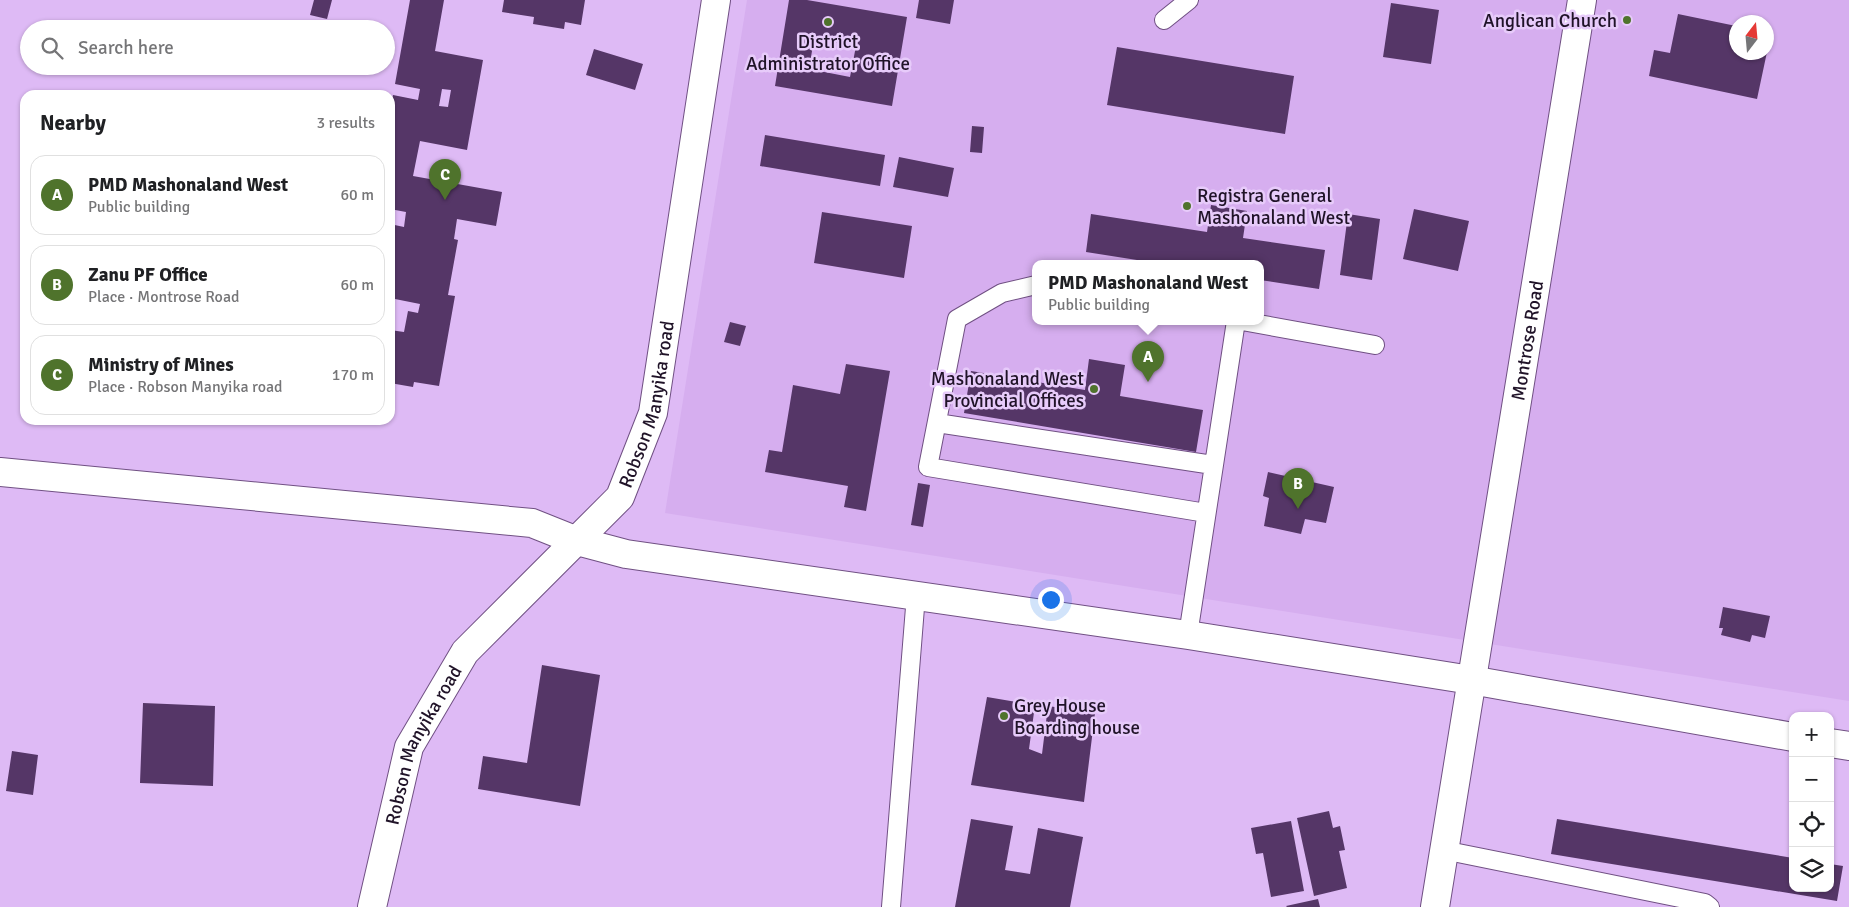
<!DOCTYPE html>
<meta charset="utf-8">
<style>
body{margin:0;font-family:Signika,sans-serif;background:#f2f2f2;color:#202124}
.controls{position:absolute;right:15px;bottom:15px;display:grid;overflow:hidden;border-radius:10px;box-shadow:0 1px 4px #0004}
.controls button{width:45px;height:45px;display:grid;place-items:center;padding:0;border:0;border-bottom:1px solid #e0e0e0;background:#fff;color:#202124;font:25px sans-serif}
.compass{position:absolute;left:1729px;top:15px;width:45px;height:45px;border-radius:50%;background:#fff;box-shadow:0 1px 4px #0004;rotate:16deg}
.you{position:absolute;left:1050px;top:599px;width:18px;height:18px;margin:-12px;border:4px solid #fff;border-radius:50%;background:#1a73e8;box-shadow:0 0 0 8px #1a73e833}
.badge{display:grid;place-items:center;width:32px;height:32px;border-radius:50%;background:#4f732c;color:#fff;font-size:16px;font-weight:700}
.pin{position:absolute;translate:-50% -41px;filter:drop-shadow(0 1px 2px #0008)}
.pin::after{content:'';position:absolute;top:26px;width:18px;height:15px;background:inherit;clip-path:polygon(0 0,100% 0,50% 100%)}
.popup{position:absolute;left:1032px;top:260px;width:232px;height:65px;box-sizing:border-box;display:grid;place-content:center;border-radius:10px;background:#fff;filter:drop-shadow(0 1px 4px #0005);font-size:16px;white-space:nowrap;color:#757577}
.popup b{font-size:19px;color:#202124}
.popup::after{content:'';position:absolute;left:50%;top:100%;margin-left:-10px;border:10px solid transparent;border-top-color:#fff}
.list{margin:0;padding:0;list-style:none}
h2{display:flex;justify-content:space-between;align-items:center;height:65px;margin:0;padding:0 20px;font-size:21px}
h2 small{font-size:16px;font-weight:400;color:#757577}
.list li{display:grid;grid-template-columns:32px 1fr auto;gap:15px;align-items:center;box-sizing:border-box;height:80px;margin:0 10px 10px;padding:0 10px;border:1px solid #e0e0e0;border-radius:15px}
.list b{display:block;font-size:19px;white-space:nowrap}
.list p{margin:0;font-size:16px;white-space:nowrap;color:#757577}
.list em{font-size:16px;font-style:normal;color:#757577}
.icon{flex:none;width:28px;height:28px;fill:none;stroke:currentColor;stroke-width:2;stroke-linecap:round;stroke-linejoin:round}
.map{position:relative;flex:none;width:1849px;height:907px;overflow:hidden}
.search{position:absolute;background:#fff;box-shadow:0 1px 4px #0004;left:20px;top:20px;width:375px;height:55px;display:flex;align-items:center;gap:12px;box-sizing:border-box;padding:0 18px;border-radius:28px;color:#757577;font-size:19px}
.panel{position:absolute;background:#fff;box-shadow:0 1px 4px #0004;left:20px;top:90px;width:375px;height:335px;border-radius:15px}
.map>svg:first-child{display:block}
.built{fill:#d6aeef;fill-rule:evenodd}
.building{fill:#553667;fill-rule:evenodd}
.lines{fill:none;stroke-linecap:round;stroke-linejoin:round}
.service-casing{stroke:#705083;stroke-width:20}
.minor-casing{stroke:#705083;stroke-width:30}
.tertiary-casing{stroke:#705083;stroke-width:30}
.service{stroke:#fff;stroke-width:18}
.minor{stroke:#fff;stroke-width:28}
.tertiary{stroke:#fff;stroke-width:28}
.poi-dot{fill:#4f732c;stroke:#e7cbfa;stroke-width:2}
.labels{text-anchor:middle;stroke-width:5;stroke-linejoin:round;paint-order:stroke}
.poi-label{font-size:19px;fill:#201328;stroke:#e7cbfa;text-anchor:end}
.street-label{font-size:19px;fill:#201328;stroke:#e7cbfa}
</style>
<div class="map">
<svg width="1849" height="907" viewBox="0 0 1849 907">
<rect width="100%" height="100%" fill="#debaf5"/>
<path class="built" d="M747,0H1849V701L665,513ZM1736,22H1766V52H1736ZM1036,263H1260V321H1036Z"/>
<path class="building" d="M314,0H332L327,19L310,15Z
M410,0H444L435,51L483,60L467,150L420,141L413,176L502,192L496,226L457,219L454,239L458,240L448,295L455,296L439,386L414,382L413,387L390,383V330L404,332L408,311L418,313L420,304L390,298V274L393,267H390V224L404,227L406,212L390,209V112L393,95L418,100L420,89L395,84ZM442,89L451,90L448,107L439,106Z
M504,0H585L581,25L565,22L564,29L533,24L534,17L502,12Z
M789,0H807L907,17L892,106L775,86ZM814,39L856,46L850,77L809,69Z
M919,0H954L950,24L916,18Z
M1391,3L1439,10L1431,64L1383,57Z
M1678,14L1736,26V52H1767L1757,99L1649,76L1654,50L1670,53Z
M1766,32L1770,33L1767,49H1766Z
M1117,47L1294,76L1285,134L1107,105Z
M594,49L643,64L635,90L586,75Z
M972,126L984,127L982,153L970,152Z
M765,135L885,155L880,186L760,166Z
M899,157L954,168L948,197L893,187Z
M1211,205L1247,211L1243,238L1325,250L1319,289L1260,280V263H1156L1086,252L1091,214L1207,232Z
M1414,209L1469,221L1458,271L1403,259Z
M822,212L912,226L904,278L814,263Z
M1348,214L1380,219L1372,280L1340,275Z
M730,322L746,326L740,346L724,342Z
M1089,359L1125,365L1120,396L1203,410L1196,452L964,413L971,371L1085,390Z
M846,364L890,371L866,511L844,507L848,486L765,472L769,450L782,452L793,385L840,394Z
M1268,472L1334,487L1326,523L1305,519L1301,534L1264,526L1269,498L1263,496Z
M918,483L930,485L923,527L911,525Z
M1723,607L1770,616L1765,638L1752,635L1750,642L1721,635L1723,628H1719Z
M542,665L600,675L580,806L478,789L483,756L527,763Z
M987,697L1035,705L1029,749L1042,754L1048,706L1095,713L1084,802L971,785Z
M143,703L215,706L213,786L140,783Z
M12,751L38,755L33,795L6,791Z
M1329,811L1333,828L1340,826L1345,850L1339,851L1347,888L1314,896L1297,818Z
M971,819L1013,826L1005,870L1030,874L1038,828L1083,837L1070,907H955Z
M1557,819L1793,858V888H1830V864L1843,866L1837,901L1551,854Z
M1291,821L1304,891L1271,897L1263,853L1256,854L1251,828Z
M1318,899L1320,907H1287L1286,906Z"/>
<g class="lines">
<g class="service-casing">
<path id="service" d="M1164,20L1189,0
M1036,285L1002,293L957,319L928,467L1206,513
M1242,321L1375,345
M937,423L1213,465
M1188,635L1236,321
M1443,850L1705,903L1710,907
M891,907L916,595"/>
</g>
<g class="minor-casing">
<g id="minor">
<path d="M0,472L532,523L577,541L626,554L1188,635L1471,680L1793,737"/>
<path d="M1830,743L1849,746"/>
<path id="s1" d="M1435,907L1582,0"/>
</g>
</g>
<g class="tertiary-casing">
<g id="tertiary">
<path id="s2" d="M372,907L409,747L465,652L620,497L653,413L716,0"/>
</g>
</g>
<use href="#service" class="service"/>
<use href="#minor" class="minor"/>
<use href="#tertiary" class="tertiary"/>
</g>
<g class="poi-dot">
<circle cx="1627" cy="20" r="5"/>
<circle cx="828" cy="22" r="5"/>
<circle cx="1187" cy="206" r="5"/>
<circle cx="1094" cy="389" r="5"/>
<circle cx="1004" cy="716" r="5"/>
</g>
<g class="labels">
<g class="poi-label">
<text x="1617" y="27">Anglican Church</text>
<text x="828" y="48" text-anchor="middle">District<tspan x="828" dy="22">Administrator Office</tspan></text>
<text x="1197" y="202" text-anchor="start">Registra General<tspan x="1197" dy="22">Mashonaland West</tspan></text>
<text x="1084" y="385">Mashonaland West<tspan x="1084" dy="22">Provincial Offices</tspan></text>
<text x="1014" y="712" text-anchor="start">Grey House<tspan x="1014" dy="22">Boarding house</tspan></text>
</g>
<g class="street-label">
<text dy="7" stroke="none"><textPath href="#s1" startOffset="574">Montrose Road</textPath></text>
<text dy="7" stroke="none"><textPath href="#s2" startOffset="591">Robson Manyika road</textPath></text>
<text dy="7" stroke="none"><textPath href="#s2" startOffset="171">Robson Manyika road</textPath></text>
</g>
</g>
</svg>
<div class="controls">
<button>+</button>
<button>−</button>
<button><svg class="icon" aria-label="locate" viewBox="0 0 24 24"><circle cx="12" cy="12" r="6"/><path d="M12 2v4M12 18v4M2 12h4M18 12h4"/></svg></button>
<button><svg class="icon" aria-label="layers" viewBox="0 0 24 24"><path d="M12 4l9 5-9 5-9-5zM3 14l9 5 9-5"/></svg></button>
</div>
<svg class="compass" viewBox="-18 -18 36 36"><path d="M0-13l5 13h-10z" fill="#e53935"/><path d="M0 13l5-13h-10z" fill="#757577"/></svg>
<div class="you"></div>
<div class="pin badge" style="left:1148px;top:382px">A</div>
<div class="popup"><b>PMD Mashonaland West</b>Public building</div>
<div class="pin badge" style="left:1298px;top:509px">B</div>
<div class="pin badge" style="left:445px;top:200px">C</div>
<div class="search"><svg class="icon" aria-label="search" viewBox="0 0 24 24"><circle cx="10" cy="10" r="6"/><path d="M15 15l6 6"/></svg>Search here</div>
<section class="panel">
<h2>Nearby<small>3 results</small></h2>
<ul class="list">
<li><span class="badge">A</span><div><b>PMD Mashonaland West</b><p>Public building</p></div><em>60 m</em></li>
<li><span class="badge">B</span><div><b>Zanu PF Office</b><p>Place · Montrose Road</p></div><em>60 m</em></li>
<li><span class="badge">C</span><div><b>Ministry of Mines</b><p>Place · Robson Manyika road</p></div><em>170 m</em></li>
</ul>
</section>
</div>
